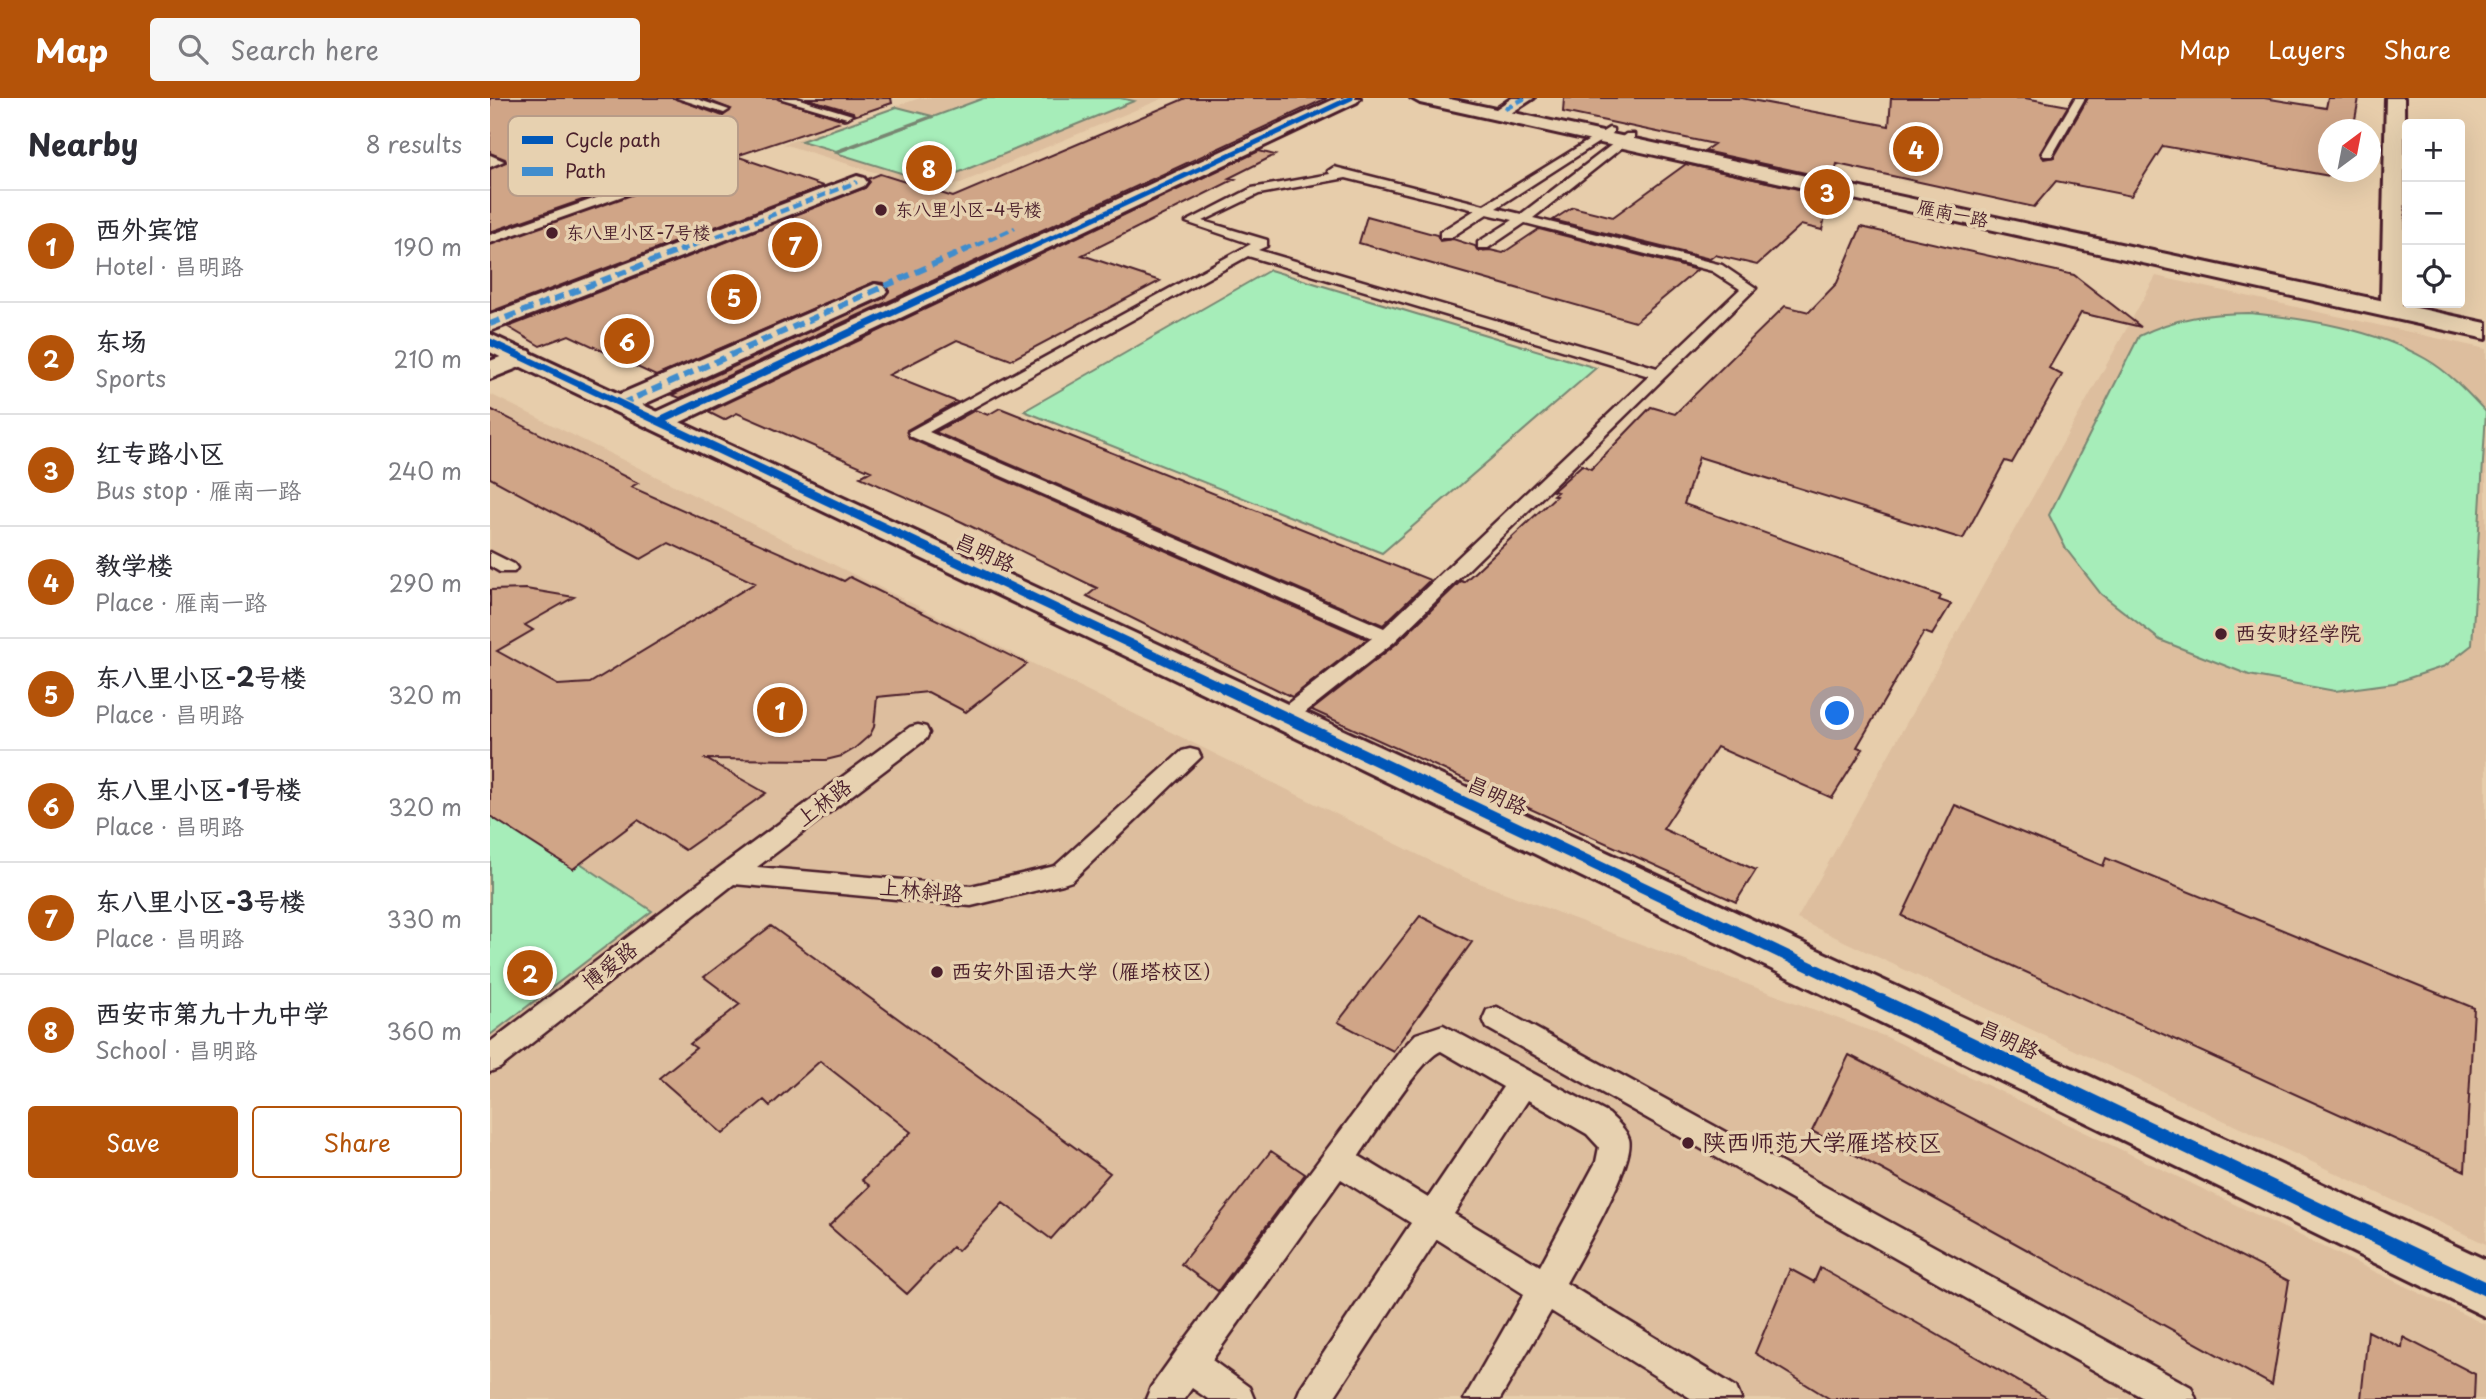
<!DOCTYPE html>
<meta charset="utf-8">
<style>
body{margin:0;font-family:"Playpen Sans","LXGW WenKai TC",sans-serif;background:#f7f7f7;color:#2b2b33}
.controls{position:absolute;right:21px;top:21px;display:grid;overflow:hidden;border-radius:7px;box-shadow:0 7px 28px #0002}
.controls button{width:63px;height:63px;display:grid;place-items:center;padding:0;border:0;border-bottom:2px solid #e1e1e2;background:#fff;color:#2b2b33;font:35px sans-serif}
.compass{position:absolute;left:1828px;top:21px;width:63px;height:63px;border-radius:50%;background:#fff;box-shadow:0 7px 28px #0002;rotate:32deg}
.you{position:absolute;left:1348px;top:616px;width:24px;height:24px;margin:-18px;border:5px solid #fff;border-radius:50%;background:#1a73e8;box-shadow:0 0 0 10px #1a73e833}
.badge{display:grid;place-items:center;width:46px;height:46px;border-radius:50%;background:#b45309;color:#fff;font-size:23px;font-weight:700}
.pin{position:absolute;translate:-50% -50%;border:4px solid #fff;box-shadow:0 2px 7px #0006}
.list{margin:0;padding:0;list-style:none}
h2{display:flex;justify-content:space-between;align-items:center;height:91px;margin:0;padding:0 28px;font-size:30px}
h2 small{font-size:23px;font-weight:400;color:#7c7c81}
.list li{display:grid;grid-template-columns:46px 1fr auto;gap:21px;align-items:center;box-sizing:border-box;height:112px;padding:0 28px;border-top:2px solid #e1e1e2}
.list b{display:block;font-size:26px;white-space:nowrap}
.list p{margin:0;font-size:23px;white-space:nowrap;color:#7c7c81}
.list em{font-size:23px;font-style:normal;color:#7c7c81}
.actions{display:flex;gap:14px;padding:21px 28px}
.actions a{flex:1;padding:16px 0;border:2px solid #b45309;border-radius:7px;text-align:center;font-size:24px;color:#b45309}
.actions .main{background:#b45309;color:#fff}
.icon{flex:none;width:38px;height:38px;fill:none;stroke:currentColor;stroke-width:2;stroke-linecap:round;stroke-linejoin:round}
.map{position:relative;flex:none;width:1996px;height:1301px;overflow:hidden}
header{display:flex;align-items:center;gap:42px;box-sizing:border-box;height:98px;padding:0 35px;background:#b45309;color:#fff}
header strong{font-size:33px}
nav{display:flex;gap:38px;margin-inline-start:auto;font-size:24px}
.search{width:490px;height:63px;background:#f7f7f7;display:flex;align-items:center;gap:18px;box-sizing:border-box;padding:0 24px;border-radius:7px;color:#7c7c81;font-size:26px}
main{display:flex}
aside{flex:1;background:#fff}
.map>svg:first-child{display:block}
.built{fill:#ddbe9e}
.green{fill:#a6edb9;stroke:#788672;stroke-width:2}
.building{fill:#d0a587;stroke:#4a1f2b;stroke-width:2}
.lines{fill:none;stroke-linecap:round;stroke-linejoin:round}
.lane-casing{stroke:#4a1f2b;stroke-width:5}
.street-casing{stroke:#4a1f2b;stroke-width:6}
.secondary-casing{stroke:#4a1f2b;stroke-width:6}
.lane{fill:#e7d1b0;fill-rule:evenodd}
.street{fill:#e7d1b0;fill-rule:evenodd}
.secondary{fill:#e7d1b0;fill-rule:evenodd}
.quiet-far1{stroke:#418dcd;stroke-width:4.5;stroke-dasharray:9 4.5;stroke-linecap:butt}
.quiet{stroke:#418dcd;stroke-width:6;stroke-dasharray:11 6;stroke-linecap:butt}
.cycleway-far4-casing{stroke:#e7d1b0;stroke-width:8}
.cycleway-far3-casing{stroke:#e7d1b0;stroke-width:10}
.cycleway-far2-casing{stroke:#e7d1b0;stroke-width:12}
.cycleway-far1-casing{stroke:#e7d1b0;stroke-width:16}
.cycleway-casing{stroke:#e7d1b0;stroke-width:18}
.cycleway-far4{stroke:#0057b8;stroke-width:5}
.cycleway-far3{stroke:#0057b8;stroke-width:7}
.cycleway-far2{stroke:#0057b8;stroke-width:9}
.cycleway-far1{stroke:#0057b8;stroke-width:11}
.cycleway{stroke:#0057b8;stroke-width:14}
.poi-dot{fill:#4a1f2b;stroke:#e7d1b0;stroke-width:2.5}
.labels{text-anchor:middle;stroke-width:7;stroke-linejoin:round;paint-order:stroke}
.far-poi-label{font-size:18px;fill:#4a1f2b;stroke:#e7d1b0;text-anchor:start}
.far-street-label{font-size:18px;fill:#4a1f2b;stroke:#e7d1b0}
.street-label{font-size:21px;fill:#4a1f2b;stroke:#e7d1b0}
.poi-label{font-size:21px;fill:#4a1f2b;stroke:#e7d1b0;text-anchor:start}
.near-poi-label{font-size:24px;fill:#4a1f2b;stroke:#e7d1b0;text-anchor:start}
.key{fill:#e7d1b0;stroke:#b89c88;stroke-width:2}
.key-label{font-size:19px;fill:#4a1f2b}
</style>
<header>
<strong>Map</strong>
<div class="search"><svg class="icon" aria-label="search" viewBox="0 0 24 24"><circle cx="10" cy="10" r="6"/><path d="M15 15l6 6"/></svg>Search here</div>
<nav><a>Map</a><a>Layers</a><a>Share</a></nav>
</header>
<main>
<aside>
<h2>Nearby<small>8 results</small></h2>
<ul class="list">
<li><span class="badge">1</span><div><b>西外宾馆</b><p>Hotel · 昌明路</p></div><em>190 m</em></li>
<li><span class="badge">2</span><div><b>东场</b><p>Sports</p></div><em>210 m</em></li>
<li><span class="badge">3</span><div><b>红专路小区</b><p>Bus stop · 雁南一路</p></div><em>240 m</em></li>
<li><span class="badge">4</span><div><b>教学楼</b><p>Place · 雁南一路</p></div><em>290 m</em></li>
<li><span class="badge">5</span><div><b>东八里小区-2号楼</b><p>Place · 昌明路</p></div><em>320 m</em></li>
<li><span class="badge">6</span><div><b>东八里小区-1号楼</b><p>Place · 昌明路</p></div><em>320 m</em></li>
<li><span class="badge">7</span><div><b>东八里小区-3号楼</b><p>Place · 昌明路</p></div><em>330 m</em></li>
<li><span class="badge">8</span><div><b>西安市第九十九中学</b><p>School · 昌明路</p></div><em>360 m</em></li>
</ul>
<div class="actions"><a class="main">Save</a><a>Share</a></div>
</aside>
<div class="map">
<svg width="1996" height="1301" viewBox="0 0 1996 1301">
<rect width="100%" height="100%" fill="#e7cdab"/>
<filter id="ink" filterUnits="userSpaceOnUse"><feTurbulence type="fractalNoise" baseFrequency=".0143" numOctaves="2"/><feDisplacementMap in="SourceGraphic" scale="14" xChannelSelector="R" yChannelSelector="G"/><feConvolveMatrix kernelMatrix="1 2 1 2 8 2 1 2 1" color-interpolation-filters="sRGB"/></filter>
<g filter="url(#ink)">
<path class="built" d="M430,0H674L449,94L293,46Z
M1666,178L1996,251V1146L1307,821Z
M0,296L971,778L1399,940L1996,1227V1301H0Z"/>
<path class="green" d="M494,0H630L644,3L443,85L346,55Z
M407,9L442,18L346,53L311,43Z
M780,172L1106,270L892,455L534,313Z
M1759,215C1818,221 1884,231 1936,261C1959,274 1978,295 1996,314L1982,547L1955,568L1904,585L1845,593L1759,577L1670,542L1611,496L1576,451L1559,417L1649,238C1687,219 1717,216 1759,215Z
M0,705L162,813L0,937Z"/>
<path class="building" d="M0,0H184L233,18L241,11L212,0H286L354,22L246,58L333,88L0,214V147L241,62L242,59L233,54L187,69L45,23L36,22L33,25L35,31L167,76L0,134V71L16,64L15,61L0,55Z
M315,0H401L402,5L364,18L363,14Z
M696,0H837L190,300L182,297L394,200L399,191L394,185L384,184L166,278L79,237L50,248L18,229L375,90L380,84L378,81L390,76L463,99Z
M1074,0H1251L1399,28L1401,0H1535L1578,8L1550,55L1554,61L1564,59L1598,0H1774L1836,10L1838,0H1869L1863,32H1838V74H1853L1851,80L1673,48L1641,98L1566,83L1544,109L1347,66L1343,81L1214,53L1224,46L1073,14Z
M769,53L785,57L739,80L745,81L592,157L670,183L521,262L467,242L399,277L467,304L417,332L419,340L877,541L802,599L597,498L607,490L472,424L370,379L381,373L247,315L234,322L218,314Z
M1196,66L1340,98L1332,132L1311,127L1267,167L1225,157L1220,161L1063,122L1083,109L1123,119Z
M877,118L947,137L950,143L963,141L985,148L988,153L1000,152L1013,155L1049,131L1207,172L1145,224L869,145Z
M1371,129L1584,177L1651,229L1591,215L1559,270L1572,277L1522,365L1515,363L1473,441L1209,359L1194,406L1451,498L1449,502L1461,506L1442,537L1434,534L1367,649L1373,651L1342,700L1227,649L1173,731L1266,772L1246,804L822,612L906,546L971,483L974,484L1066,398L1063,397L1067,394L1063,393L1092,367L1101,371L1161,309L1185,316L1295,208L1319,214L1347,185Z
M510,310L940,482L893,527L445,334L485,312L498,317Z
M0,311L148,385L141,389L354,483L360,479L537,566L476,614L438,594L387,599L384,629L380,637L364,651L352,658L336,662L216,661L276,695L195,752L148,722L83,771L0,718V492L36,491L84,499L35,527L43,532L7,553L68,587L100,585L265,485L179,445L151,461L0,380Z
M1465,707L1613,768L1616,760L1984,910L1975,1073L1412,818Z
M930,818L982,844L903,953L848,924Z
M281,828L620,1075L561,1141L513,1105L468,1153L462,1149L417,1196L339,1128L380,1088L372,1082L421,1034L330,963L280,1008L274,1002L233,1036L169,980L206,950L200,946L250,906L214,879Z
M1359,957L1799,1183L1782,1287L1322,1033Z
M781,1053L815,1076L728,1193L691,1166Z
M1330,1170L1380,1198L1559,1301H1340L1265,1255L1300,1171L1324,1184Z
M1878,1233L1912,1250L1913,1239L1985,1276L1984,1301H1871Z"/>
<g class="lines">
<g class="lane-casing">
<path id="lane" d="M187,0H204L239,12L234,15Z
M289,0H306L362,17L357,20Z
M1585,0H1595L1562,58H1554L1552,56Z
M36,25H44L187,72L234,57L240,60L0,145V137L175,76L36,29Z
M1119,30L1123,31V35L1006,110L1031,116L1136,36H1144V40L1043,120L1232,167L1266,190L904,544L803,624L795,627L787,624L784,619L787,614L882,540L420,338L418,334L761,146L696,124L762,90L840,76L838,73L844,69L994,107ZM856,80L985,112L950,134V140H960L997,116L1023,122L988,144V150H998L1035,125L1222,173L1250,191L1167,270L768,152L777,148V142L713,123L769,96ZM758,158L1159,278L894,530L439,334Z
M0,57L14,63L0,69Z
M0,454L24,466L27,470L24,474H10L0,468Z
M428,627L436,629L439,635L436,641L267,769L481,788L565,768L692,653L700,651L708,653L711,659L582,783L573,786L481,808L244,786L10,970L0,974V944L230,769L420,629Z
M1007,909L1701,1289L1706,1301H1655L997,930L993,921L997,912Z
M953,927L1119,1016C1126,1023 1136,1031 1139,1041C1146,1065 1090,1159 1076,1185L1246,1289L1251,1301H1202L1061,1213L1010,1301H974L1034,1196L947,1141L843,1301H806L811,1289L921,1125L851,1081L722,1262L759,1289L764,1301H718L702,1290L694,1301H656L661,1289L686,1254L911,952L926,936ZM951,953L1013,989L938,1100L869,1058C883,1038 932,959 951,953ZM1038,1002L1097,1036L1109,1049L1106,1064L1050,1168L964,1116Z"/>
</g>
<g class="street-casing">
<path id="street" d="M847,0H870L867,4L180,329L170,331L160,329L156,323L160,317Z
M1022,0H1044L1021,15H1009L1006,11Z
M1896,0H1914L1915,202L1912,207L1903,209L1894,207L1891,202Z
M367,78L374,80L377,84L374,88L0,233V217Z
M385,186L393,188L397,193L393,198L141,312L131,314L121,312L117,306L121,300Z
M31,251L40,253L44,259L40,265L0,281V263Z"/>
</g>
<g class="secondary-casing">
<path id="secondary" d="M921,0H955L1996,225V241L930,5Z
M0,236L1996,1162V1219L782,628L0,254Z"/>
</g>
<use href="#lane" class="lane"/>
<use href="#street" class="street"/>
<use href="#secondary" class="secondary"/>
<path class="quiet-far1" d="M1015,11L1035,0
M189,153L367,84
M474,153L525,130"/>
<path class="quiet" d="M0,226L194,151
M131,306L478,151"/>
<g class="cycleway-far4-casing">
<path id="cycleway-far4" d="M534,153L861,0"/>
</g>
<g class="cycleway-far3-casing">
<path id="cycleway-far3" d="M0,244L216,346
M170,323L538,151"/>
</g>
<g class="cycleway-far2-casing">
<path id="cycleway-far2" d="M213,344L738,592"/>
</g>
<g class="cycleway-far1-casing">
<path id="cycleway-far1" d="M734,590L1394,904"/>
</g>
<g class="cycleway-casing">
<path id="cycleway" d="M1391,903L1996,1191"/>
</g>
<use href="#cycleway-far4" class="cycleway-far4"/>
<use href="#cycleway-far3" class="cycleway-far3"/>
<use href="#cycleway-far2" class="cycleway-far2"/>
<use href="#cycleway-far1" class="cycleway-far1"/>
<use href="#cycleway" class="cycleway"/>
</g>
</g>
<g class="poi-dot">
<circle cx="391" cy="112" r="7"/>
<circle cx="62" cy="135" r="7"/>
<circle cx="1731" cy="536" r="7"/>
<circle cx="447" cy="874" r="7"/>
<circle cx="1198" cy="1045" r="7"/>
</g>
<g class="labels">
<g class="far-poi-label">
<text x="405" y="118">东八里小区-4号楼</text>
<text x="76" y="141">东八里小区-7号楼</text>
</g>
<g class="far-street-label">
<text transform="translate(1463 116) rotate(12)" y="6">雁南一路</text>
</g>
<g class="street-label">
<text transform="translate(495 455) rotate(25)" y="7">昌明路</text>
<text transform="translate(1007 698) rotate(25)" y="7">昌明路</text>
<text transform="translate(334 705) rotate(-37)" y="7">上林路</text>
<text transform="translate(431 793) rotate(5)" y="7">上林斜路</text>
<text transform="translate(120 868) rotate(-38)" y="7">博爱路</text>
<text transform="translate(1519 942) rotate(25)" y="7">昌明路</text>
</g>
<g class="poi-label">
<text x="1745" y="543">西安财经学院</text>
<text x="461" y="881">西安外国语大学（雁塔校区）</text>
</g>
<g class="near-poi-label">
<text x="1212" y="1053">陕西师范大学雁塔校区</text>
</g>
</g>
<rect x="18" y="18" width="230" height="80" rx="10" class="key"/>
<rect x="32" y="38" width="31" height="8" fill="#0057b8"/>
<rect x="32" y="69" width="31" height="9" fill="#418dcd"/>
<g class="key-label">
<text x="75" y="49">Cycle path</text>
<text x="75" y="80">Path</text>
</g>
</svg>
<div class="controls">
<button>+</button>
<button>−</button>
<button><svg class="icon" aria-label="locate" viewBox="0 0 24 24"><circle cx="12" cy="12" r="6"/><path d="M12 2v4M12 18v4M2 12h4M18 12h4"/></svg></button>
</div>
<svg class="compass" viewBox="-18 -18 36 36"><path d="M0-13l5 13h-10z" fill="#e53935"/><path d="M0 13l5-13h-10z" fill="#7c7c81"/></svg>
<div class="you"></div>
<div class="pin badge" style="left:290px;top:612px">1</div>
<div class="pin badge" style="left:40px;top:875px">2</div>
<div class="pin badge" style="left:1337px;top:94px">3</div>
<div class="pin badge" style="left:1426px;top:51px">4</div>
<div class="pin badge" style="left:244px;top:199px">5</div>
<div class="pin badge" style="left:137px;top:243px">6</div>
<div class="pin badge" style="left:305px;top:147px">7</div>
<div class="pin badge" style="left:439px;top:70px">8</div>
</div>
</main>
